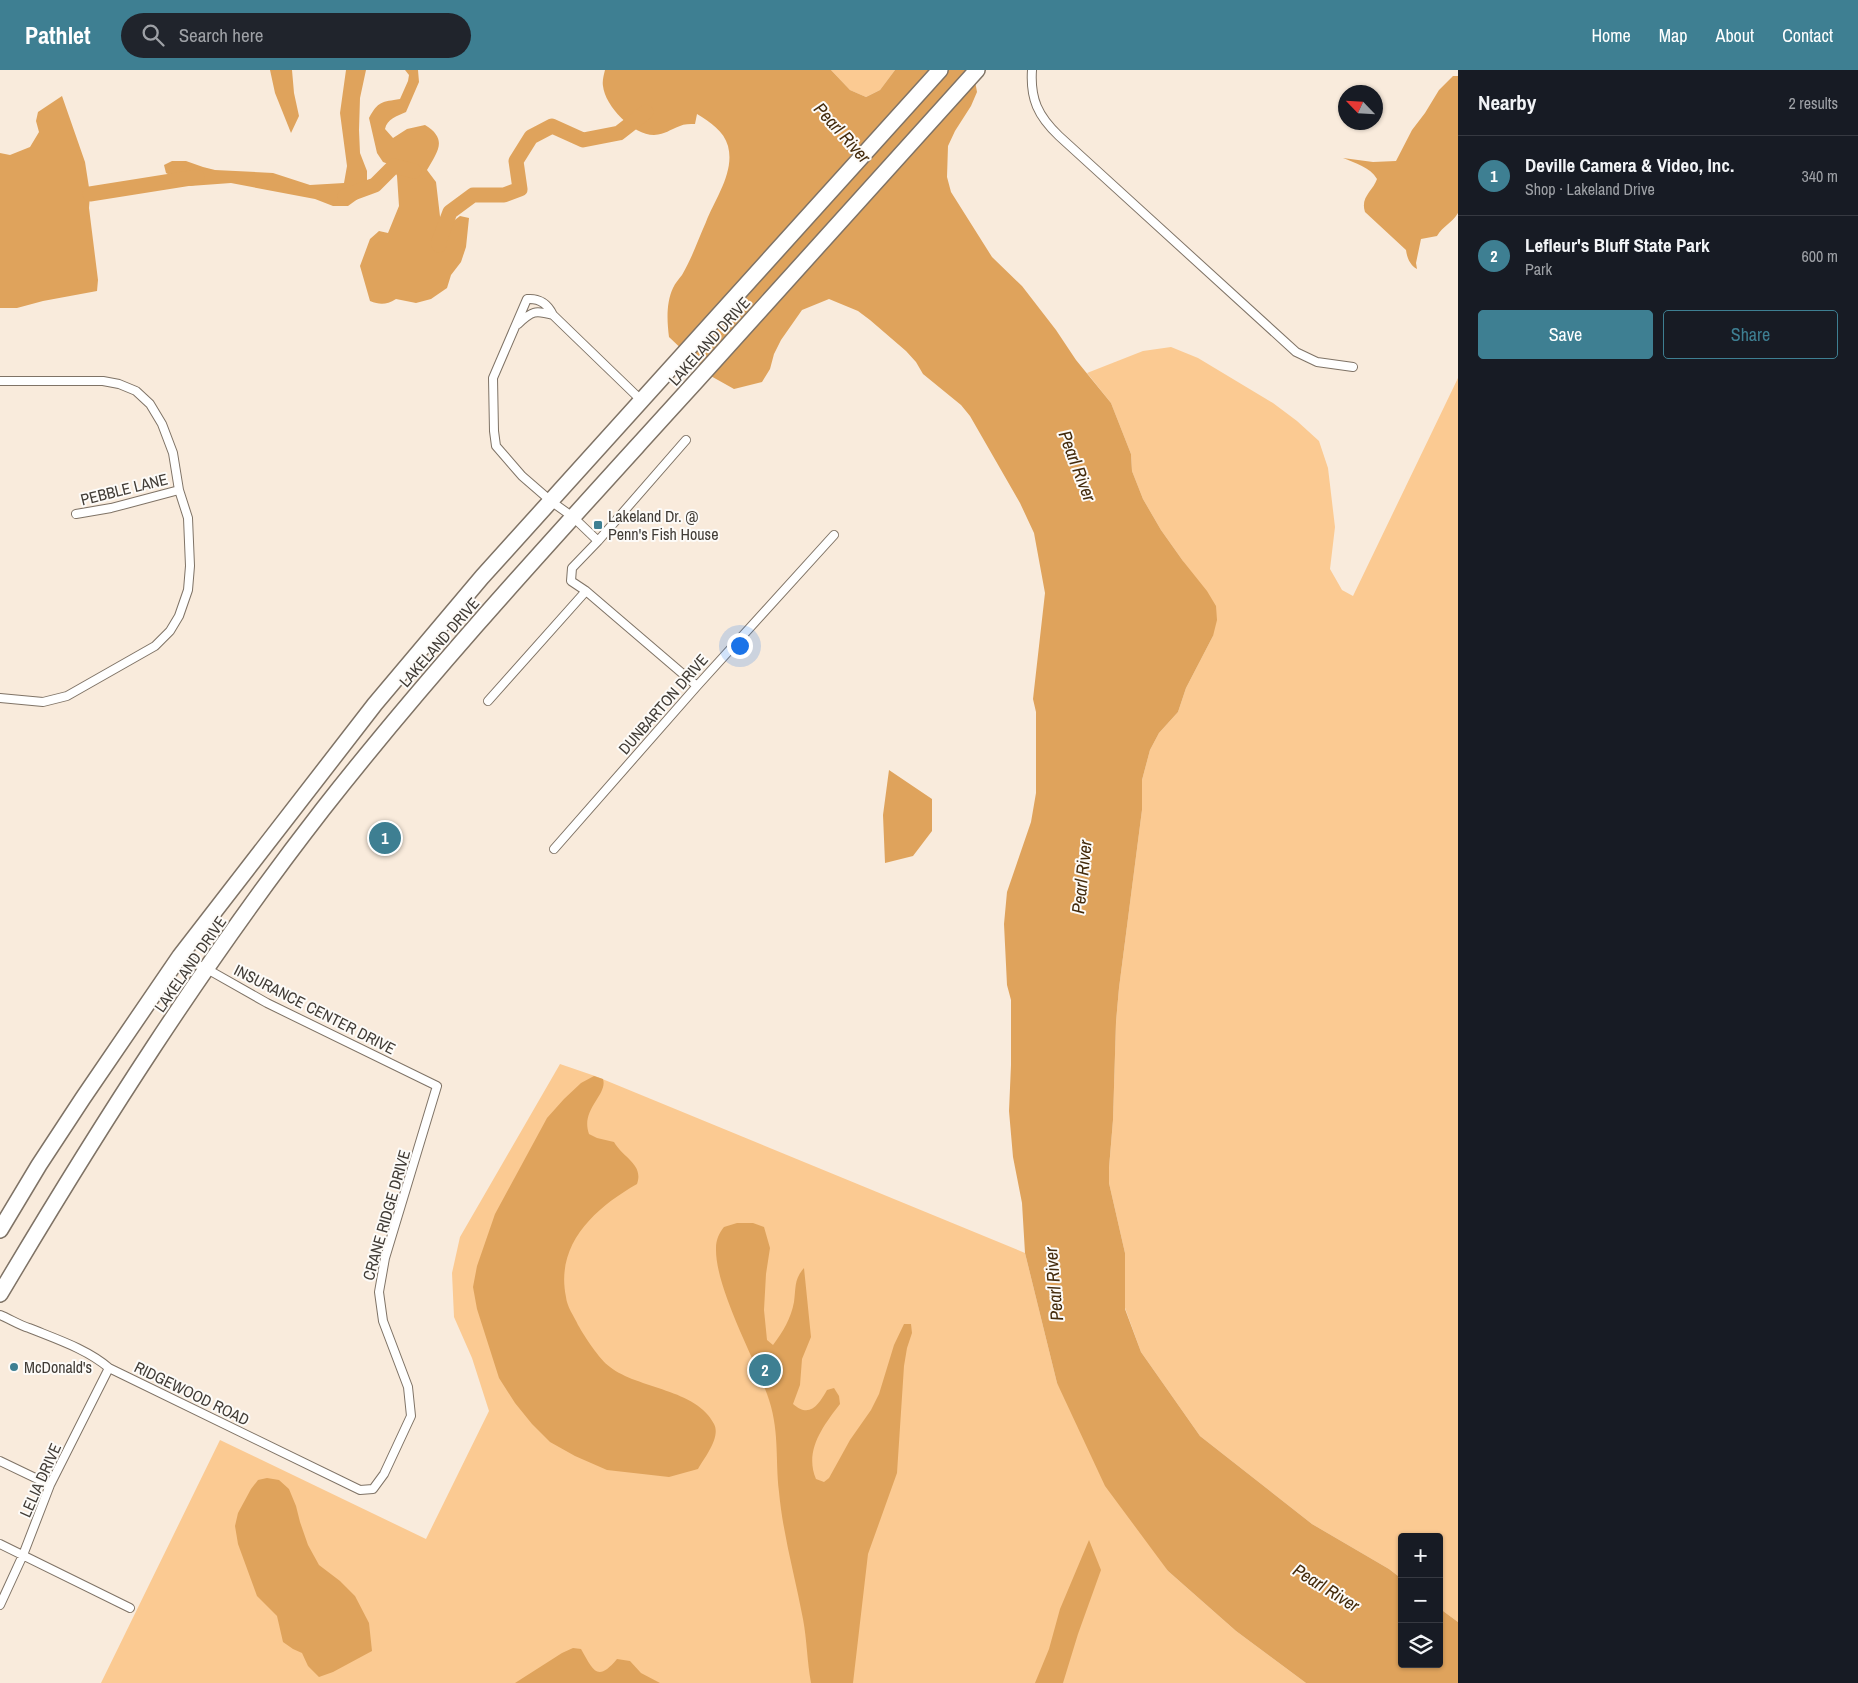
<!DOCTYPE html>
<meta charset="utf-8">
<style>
body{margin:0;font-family:"Archivo Narrow",sans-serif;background:#20242c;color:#f1f3f6}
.controls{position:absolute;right:15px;bottom:15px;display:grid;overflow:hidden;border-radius:5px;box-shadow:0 1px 4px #0004}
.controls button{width:45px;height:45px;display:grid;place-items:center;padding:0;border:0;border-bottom:1px solid #363941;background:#171b24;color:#f1f3f6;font:25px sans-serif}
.compass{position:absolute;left:1338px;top:15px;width:45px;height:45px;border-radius:50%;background:#171b24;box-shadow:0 1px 4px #0004;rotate:295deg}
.you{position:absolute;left:739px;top:575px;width:18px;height:18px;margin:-12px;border:4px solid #fff;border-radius:50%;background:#1a73e8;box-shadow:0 0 0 8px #1a73e833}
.badge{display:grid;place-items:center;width:32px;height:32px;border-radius:50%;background:#3e7f92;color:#fff;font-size:16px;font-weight:700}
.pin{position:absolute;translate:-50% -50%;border:2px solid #fff;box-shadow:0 1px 5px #0006}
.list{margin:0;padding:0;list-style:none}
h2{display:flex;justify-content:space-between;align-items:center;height:65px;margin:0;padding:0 20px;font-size:21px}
h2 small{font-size:16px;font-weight:400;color:#9ea1a6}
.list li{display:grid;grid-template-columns:32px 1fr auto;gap:15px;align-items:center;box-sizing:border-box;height:80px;padding:0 20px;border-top:1px solid #363941}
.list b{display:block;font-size:19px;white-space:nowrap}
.list p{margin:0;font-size:16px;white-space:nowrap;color:#9ea1a6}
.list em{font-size:16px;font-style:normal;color:#9ea1a6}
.actions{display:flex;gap:10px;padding:15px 20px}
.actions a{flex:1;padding:11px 0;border:1px solid #3e7f92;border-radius:5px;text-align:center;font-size:18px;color:#3e7f92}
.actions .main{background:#3e7f92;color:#fff}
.icon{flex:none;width:28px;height:28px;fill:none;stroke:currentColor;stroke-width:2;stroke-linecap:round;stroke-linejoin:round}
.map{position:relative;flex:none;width:1458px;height:1613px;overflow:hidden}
header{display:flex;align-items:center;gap:30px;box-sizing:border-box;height:70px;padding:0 25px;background:#3e7f92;color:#fff}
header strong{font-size:24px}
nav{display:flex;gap:28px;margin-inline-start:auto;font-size:18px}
.search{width:350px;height:45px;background:#20242c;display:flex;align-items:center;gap:12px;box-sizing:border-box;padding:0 18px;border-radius:28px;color:#9ea1a6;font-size:19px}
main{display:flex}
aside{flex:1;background:#171b24}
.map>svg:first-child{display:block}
.green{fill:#fbca92}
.water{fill:#dfa35c}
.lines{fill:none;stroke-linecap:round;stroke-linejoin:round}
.river{stroke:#dfa35c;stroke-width:15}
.street-casing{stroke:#7f7366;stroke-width:10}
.highway-casing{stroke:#7f7366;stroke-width:18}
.street{stroke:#fff;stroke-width:8}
.highway{stroke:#fff;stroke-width:15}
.poi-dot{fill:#3e7f92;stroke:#fdfbf8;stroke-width:2}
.labels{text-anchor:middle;stroke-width:4;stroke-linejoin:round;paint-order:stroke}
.street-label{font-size:16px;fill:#413c36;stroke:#fdfbf8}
.poi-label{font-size:16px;fill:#413c36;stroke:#fdfbf8;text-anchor:start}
.water-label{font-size:18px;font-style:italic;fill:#442b0c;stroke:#fdfbf8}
</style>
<header>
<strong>Pathlet</strong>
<div class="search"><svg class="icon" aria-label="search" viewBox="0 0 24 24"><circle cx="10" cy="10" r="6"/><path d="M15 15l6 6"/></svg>Search here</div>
<nav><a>Home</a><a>Map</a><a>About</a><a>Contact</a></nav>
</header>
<main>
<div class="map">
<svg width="1458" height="1613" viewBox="0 0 1458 1613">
<rect width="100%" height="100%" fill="#f9ebdc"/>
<path class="green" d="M831,0H895L880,20L866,27L850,20Z
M1171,277L1198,288L1273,333L1297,351L1319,371L1328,398L1335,457L1330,499L1342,520L1353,526L1458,308V1552L1439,1538V1467H1402V1509L1389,1499L1312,1454L1200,1366L1141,1282L1125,1238V1183L1109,1113V1098L1113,1050L1116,952L1119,918L1142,740V710L1150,680L1159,663L1178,642L1186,618L1213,566L1183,491L1161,460L1143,429L1132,401L1131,384L1111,333L1087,303L1143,281Z
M560,994L595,1006L1025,1183L1057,1313L1168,1501L1236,1561L1306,1613H101L220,1370L426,1469L489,1341L472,1288L454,1247L452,1203L460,1167Z"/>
<path class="water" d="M270,0H292L294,23L299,46L291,63L275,23Z
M346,0H366L360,28L359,60L360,83L367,101V112L359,128L348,136H333L315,129L231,113L190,116L166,103L164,95L172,91H186L203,97L215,100L273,103L310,115L344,113L347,96L340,43Z
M405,0H418L419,12L406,42C397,46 387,49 385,59L393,68L407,59L425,55C448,69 438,81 427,100L436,112L441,155L447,156L460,146L469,148L466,177L461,192L451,205L447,218L431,229L416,233L396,229C386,235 380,235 370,231L360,196L370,169L379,161L388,163L399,136L397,106L394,96L383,92L377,83L369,48C378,31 382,32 400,29L408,11L409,5Z
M605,0H831L850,20L866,27L880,20L895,0H973L977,22L971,36L955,61L948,76L947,107L951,122L992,187L1022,216L1056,260L1076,290L1111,333L1131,384L1132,401L1143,429L1161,460L1183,491L1207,521L1216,536L1217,550L1213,566L1186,618L1178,642L1159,663L1150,680L1142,710V740L1119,918L1116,952L1113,1050L1109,1098V1113L1125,1183V1239L1141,1282L1200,1366L1312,1454L1389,1499L1402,1509V1594H1439V1538L1458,1552V1613H1306L1236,1561L1168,1501L1105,1416L1057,1313L1025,1183L1022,1133L1013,1087L1009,1041L1011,995V930L1007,915L1004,854L1007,822L1031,752L1036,723V642L1033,629L1045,523L1034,463L1020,433L970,346L961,335L923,304L916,292L906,281L870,250L858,241L829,229L802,240L781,270L774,284L770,299L762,312L734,319L709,305L669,267C667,251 666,233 673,218C675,213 679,209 682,205C692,188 698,170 706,152C715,129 735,102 728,76C724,61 710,52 697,44L695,54C690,54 684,54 680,56C669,60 666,64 654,65C633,65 605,36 603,16C602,11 604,4 605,0Z
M1453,6H1458V143C1452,153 1443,156 1437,166L1421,169L1416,193L1417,199C1410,195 1407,188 1406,180L1365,142C1360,127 1373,121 1377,109C1370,97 1355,93 1343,88L1373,92L1396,91L1412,60L1425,43L1439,20Z
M62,26L85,92L90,124L89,138L98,210L97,221L43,231L17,238H0V83L10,85L30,77L39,62L36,51L38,42Z
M889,700L932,729V761L913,786L885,793L883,745Z
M594,1006L603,1009C608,1025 580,1039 589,1064L597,1068L614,1072C623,1088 644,1094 637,1114C595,1138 555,1174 566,1227C567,1237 574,1246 578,1255C585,1267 599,1289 610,1297C638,1319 697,1319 714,1354C721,1367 705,1387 698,1399L669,1407L607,1400L575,1386L550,1372L532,1354L515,1333L499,1308L477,1239L473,1217L477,1196L495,1144L547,1048L564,1029L581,1013Z
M737,1153H753L764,1157L770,1178L766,1204L764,1240L767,1270L773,1275C783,1262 791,1248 794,1232C796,1218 794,1209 804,1198L811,1267L802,1289L800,1315L793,1334C810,1349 819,1334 827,1320L834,1318L839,1326L840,1334C823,1356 804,1381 816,1409L824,1412L829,1408L850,1370L871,1340L879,1324L894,1275L904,1254H911L912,1263L907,1278L904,1296L897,1403L868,1484L853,1613H811C807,1592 807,1570 803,1549C795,1506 783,1465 779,1422C775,1387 780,1359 767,1324C753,1285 715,1217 716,1178C716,1170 719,1163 724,1157Z
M267,1408L279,1410L289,1419L296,1436L300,1452L308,1475L319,1495L340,1511L355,1526L369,1553L372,1581L333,1602L319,1607L308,1596L302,1583L293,1579L283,1572L277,1546L257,1526L238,1474L235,1456L238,1443L251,1419L258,1410Z
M1089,1470L1101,1500L1078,1564L1063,1613H1035L1049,1579L1060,1539Z
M573,1578L581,1579C593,1600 597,1613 617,1589L630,1591L641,1603L660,1613H515L562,1583Z"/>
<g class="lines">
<path class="river" d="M90,124L197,107
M345,126L375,115L394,96L414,101
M439,175V171L450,142L473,125H504L520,119L516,91L531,67L552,56L583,70L619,63L646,42"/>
<g class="street-casing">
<path id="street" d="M1032,0C1030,29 1038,46 1059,66L1296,282L1317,292L1353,297
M518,254C532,241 535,240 553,245
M0,311H103L119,314L136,321L150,334L162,354L173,383L179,420L188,448L190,496L188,520L179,546L170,561L155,576L67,626L43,632L0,628
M76,444L111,438L179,420
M598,471L573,447L552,432L522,406L496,376L494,361L493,308L527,229C539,228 548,234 553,245L642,331
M586,521L697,616
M488,631L586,521L571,511L572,498L598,471L686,370
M554,779L697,616L834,465
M0,1245C10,1249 19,1255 29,1258C56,1269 87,1279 109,1298L360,1420L373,1419L384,1404L411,1346L408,1317L383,1251L379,1222L385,1188L437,1016L267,933L207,899L180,886
M0,1391L50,1415
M0,1474L130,1538
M0,1535L23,1485L50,1415L109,1298"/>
</g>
<g class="highway-casing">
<path id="highway" d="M0,1160L39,1095L83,1028L180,886L375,634L482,507L940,0
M0,1224C99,1057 204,892 323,739C432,600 552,470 670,340C773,227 875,113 977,0"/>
</g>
<use href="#street" class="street"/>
<use href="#highway" class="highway"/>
</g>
<g class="poi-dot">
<rect x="593" y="450" width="10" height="10" rx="2.5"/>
<circle cx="14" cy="1297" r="5"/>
</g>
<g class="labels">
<g class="street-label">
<text transform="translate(709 271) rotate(-48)" y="6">LAKELAND DRIVE</text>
<text transform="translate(124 419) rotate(-14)" y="6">PEBBLE LANE</text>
<text transform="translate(439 572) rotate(-49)" y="6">LAKELAND DRIVE</text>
<text transform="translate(663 634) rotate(-49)" y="6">DUNBARTON DRIVE</text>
<text transform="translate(190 894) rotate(-55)" y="6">LAKELAND DRIVE</text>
<text transform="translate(315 939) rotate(27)" y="6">INSURANCE CENTER DRIVE</text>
<text transform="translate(386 1145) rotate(-74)" y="6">CRANE RIDGE DRIVE</text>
<text transform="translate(192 1323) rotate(26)" y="6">RIDGEWOOD ROAD</text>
<text transform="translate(40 1410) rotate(-66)" y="6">LELIA DRIVE</text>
</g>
<g class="poi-label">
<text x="608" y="452">Lakeland Dr. @<tspan x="608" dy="18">Penn's Fish House</tspan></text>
<text x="24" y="1303">McDonald's</text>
</g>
<g class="water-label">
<text transform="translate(842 63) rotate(48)" y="6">Pearl River</text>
<text transform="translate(1077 396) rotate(69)" y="6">Pearl River</text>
<text transform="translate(1082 807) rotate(-84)" y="6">Pearl River</text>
<text transform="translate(1054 1214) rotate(-95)" y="6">Pearl River</text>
<text transform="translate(1326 1518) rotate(32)" y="6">Pearl River</text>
</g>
</g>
</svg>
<div class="controls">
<button>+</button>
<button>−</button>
<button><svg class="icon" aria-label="layers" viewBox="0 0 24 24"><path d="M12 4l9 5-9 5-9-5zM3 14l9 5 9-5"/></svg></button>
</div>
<svg class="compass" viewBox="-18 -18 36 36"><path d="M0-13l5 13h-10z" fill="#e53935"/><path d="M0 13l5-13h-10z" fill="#9ea1a6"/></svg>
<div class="you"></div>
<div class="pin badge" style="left:385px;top:768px">1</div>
<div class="pin badge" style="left:765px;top:1300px">2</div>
</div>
<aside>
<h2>Nearby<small>2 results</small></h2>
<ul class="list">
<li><span class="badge">1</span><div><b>Deville Camera &amp; Video, Inc.</b><p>Shop · Lakeland Drive</p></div><em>340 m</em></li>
<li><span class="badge">2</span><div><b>Lefleur's Bluff State Park</b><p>Park</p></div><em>600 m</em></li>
</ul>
<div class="actions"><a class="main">Save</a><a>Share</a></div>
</aside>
</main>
